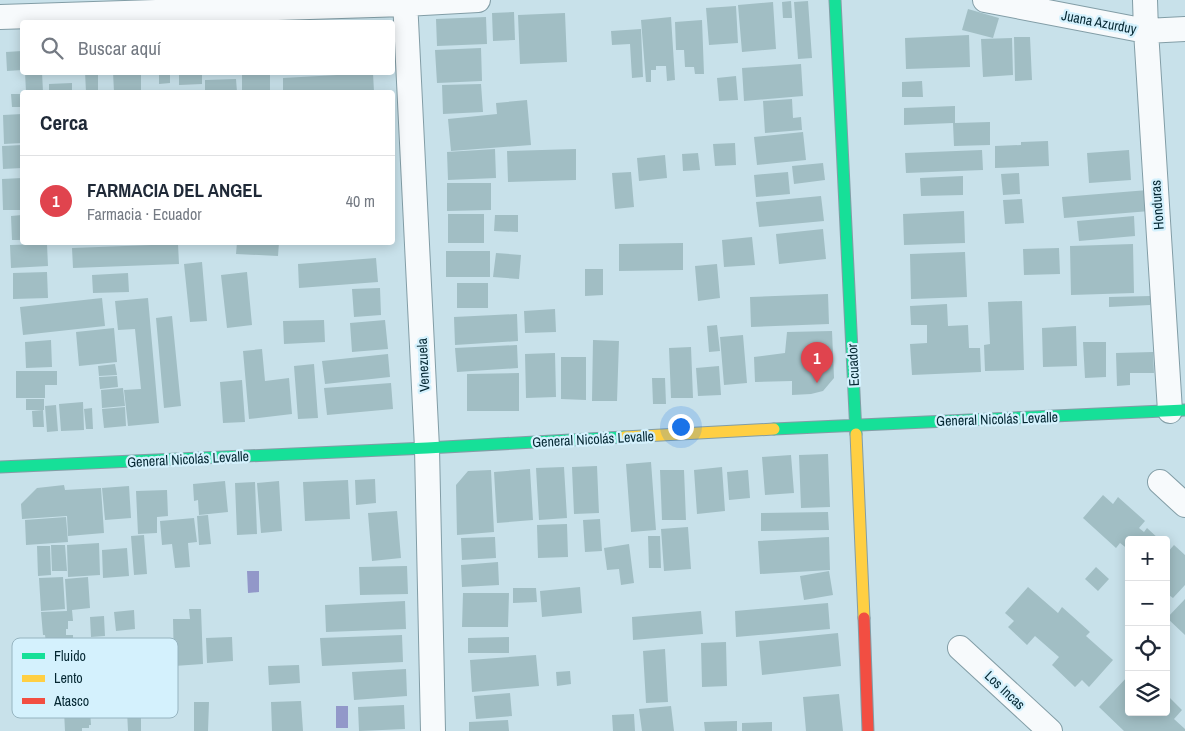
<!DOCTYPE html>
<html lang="es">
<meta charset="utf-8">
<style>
body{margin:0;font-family:"Archivo Narrow",sans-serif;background:#f2f2f3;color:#1f2937}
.controls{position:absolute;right:15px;bottom:15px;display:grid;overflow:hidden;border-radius:5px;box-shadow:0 2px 12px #0003}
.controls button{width:45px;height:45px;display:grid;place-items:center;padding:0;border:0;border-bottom:1px solid #e0e1e3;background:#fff;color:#1f2937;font:25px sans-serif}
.you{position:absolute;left:680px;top:426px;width:18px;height:18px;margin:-12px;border:4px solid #fff;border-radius:50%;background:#1a73e8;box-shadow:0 0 0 8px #1a73e833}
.badge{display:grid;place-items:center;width:32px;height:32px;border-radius:50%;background:#496872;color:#fff;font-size:16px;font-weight:700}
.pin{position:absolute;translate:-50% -41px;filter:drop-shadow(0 1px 2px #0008)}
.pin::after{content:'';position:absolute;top:26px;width:18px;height:15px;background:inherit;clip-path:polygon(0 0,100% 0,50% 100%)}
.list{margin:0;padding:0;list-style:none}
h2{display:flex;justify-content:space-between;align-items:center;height:65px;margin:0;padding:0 20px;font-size:21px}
h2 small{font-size:16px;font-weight:400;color:#747a83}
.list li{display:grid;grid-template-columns:32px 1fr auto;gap:15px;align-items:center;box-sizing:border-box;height:90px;padding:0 20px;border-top:1px solid #e0e1e3}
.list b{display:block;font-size:19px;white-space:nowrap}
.list p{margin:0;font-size:16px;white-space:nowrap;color:#747a83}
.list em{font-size:16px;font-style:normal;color:#747a83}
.icon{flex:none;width:28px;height:28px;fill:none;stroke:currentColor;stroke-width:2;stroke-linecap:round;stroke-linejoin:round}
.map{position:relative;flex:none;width:1185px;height:731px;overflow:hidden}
.search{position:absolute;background:#fff;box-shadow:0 2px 12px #0003;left:20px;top:20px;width:375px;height:55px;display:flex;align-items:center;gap:12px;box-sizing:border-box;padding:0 18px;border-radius:5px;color:#747a83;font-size:19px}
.panel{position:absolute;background:#fff;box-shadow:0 2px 12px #0003;left:20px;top:90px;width:375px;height:155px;border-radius:5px}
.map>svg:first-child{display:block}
.water{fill:#9298c9}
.building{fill:#a1bec4}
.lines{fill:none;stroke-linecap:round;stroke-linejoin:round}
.street-casing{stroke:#829da6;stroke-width:26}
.fast-casing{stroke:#829da6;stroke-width:13}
.slow-casing{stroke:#829da6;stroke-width:13}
.jam-casing{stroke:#829da6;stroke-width:13}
.street{stroke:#f7fafc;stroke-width:24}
.fast{stroke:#16e098;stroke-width:11}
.slow{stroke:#ffcf43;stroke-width:11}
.jam{stroke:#f24e42;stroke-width:11}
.labels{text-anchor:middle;stroke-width:4.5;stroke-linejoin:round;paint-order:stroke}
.street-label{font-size:14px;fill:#042732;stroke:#d4f1fd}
.key{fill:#d4f1fd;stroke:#96b4c0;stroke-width:1}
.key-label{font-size:14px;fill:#042732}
</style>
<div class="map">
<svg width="1185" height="731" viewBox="0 0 1185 731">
<rect width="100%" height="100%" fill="#c8e1ea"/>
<path class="water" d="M247,571H259V592L248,593Z
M336,706H348V728H336Z"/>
<path class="building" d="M791,1L792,18H783L782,2Z
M808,1L812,58L798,59L794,2Z
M773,2L776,49L742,52L738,5Z
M736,6L738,43L709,45L706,8Z
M968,9L999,18L993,38L962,30Z
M514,12L515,40L493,41L492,13Z
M565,13L567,62L520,64L518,15Z
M486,17L487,44L437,46L436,19Z
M671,17L675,80L667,81L666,66H656V70H651V82H646L641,20Z
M702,20L704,74H695L694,67H685L684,50H676L675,22Z
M641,29L643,77L632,78L630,44L612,45L611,31Z
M969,35L970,67L906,69L905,38Z
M1014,37H1030L1032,80L1015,81Z
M1012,38L1013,75L983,77L981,39Z
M481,48L482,81L437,83L435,50Z
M22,51V70L7,71L6,52Z
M801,64L803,96L744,101L742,68Z
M25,72H42L43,92H26Z
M85,72H98V92H86Z
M113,72H141V92H114Z
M159,72H170V83L159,84Z
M179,72H202V84L179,85Z
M242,72H270V92H242Z
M373,73L374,92H283V78Z
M736,76L738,100L719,101L717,78Z
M236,79L237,92H205V80Z
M922,81L923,97H902V82Z
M72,83V92H49V84Z
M481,84L483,112L443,114L442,85Z
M11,94H22V107H12Z
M792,99L793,118L801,117L802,130L765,133L763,101Z
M527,100L531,145L451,151L448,119L497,114L496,103Z
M955,106V123L990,122V145L954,146L953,123L904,125V108Z
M22,114V143L4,144L3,115Z
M803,132L806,160L757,165L754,137Z
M1048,141L1049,166L995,168V146L1021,145V142Z
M735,143L736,165L715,166L713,144Z
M22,145V168L3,169L2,146Z
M495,149L496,178L448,180L447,152Z
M576,149V180L508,182L507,151Z
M982,150L983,170L906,173L905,153Z
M1129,150L1131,180L1089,183L1087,153Z
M698,153L700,170L683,171L682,154Z
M665,155L667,178L639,181L637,158Z
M823,163L825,180L794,184L792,166Z
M631,172L634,207L615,209L612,173Z
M788,172L790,194L756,197L754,175Z
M1019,173L1020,194L1003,195L1001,174Z
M963,176V195L921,196L920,178Z
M22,178V210H3L2,179Z
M447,183H491V210L447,211Z
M1148,190L1150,211L1064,218L1062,197Z
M821,196L824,221L759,227L756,202Z
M1022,199L1024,223L1005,224L1003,200Z
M964,211L965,243L904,245L903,214Z
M448,214H484V243H448Z
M22,215V240H12L11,216Z
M495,215H518V232L494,231Z
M1134,216L1135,236L1079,241L1077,221Z
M823,229L826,259L779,264L776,234Z
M752,237L755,265L724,267L722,240Z
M237,242H279L278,256L236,254Z
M683,243V270L619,271V244Z
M47,244L48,266L11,268L10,245Z
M178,244L179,264L73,268L72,248Z
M1133,244L1134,293L1071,295L1070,246Z
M1059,248L1060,274L1024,275L1023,249Z
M446,251H490V277H446Z
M965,252L967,297L911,299L910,254Z
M496,253L521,255L519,279L493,277Z
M376,258L378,282L299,288L298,264Z
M202,262L207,321L190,322L184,264Z
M717,264L720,298L698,301L695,266Z
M585,269H603V295L585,296Z
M47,272L48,298L13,299V273Z
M247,272L252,325L227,328L221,275Z
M128,273L129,292L93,293L92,275Z
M457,283H488V308H457Z
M380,288L381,315L354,317L352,289Z
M828,294L829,324L751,327L750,297Z
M1150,296V305L1109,307V297Z
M102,298L105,326L23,335L20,307Z
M148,298L159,423L128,426L124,390L141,389L135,329L118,330L115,301Z
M1022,301L1024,370L985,371L984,345L990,344L988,302Z
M947,304L948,326L968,325L969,348H980L981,372L912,375L910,344L927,343V325H911L910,306Z
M555,309L556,332L525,333L524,311Z
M517,314L518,341L455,345L454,317Z
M172,316L181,406L164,408L156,318Z
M324,320L325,342L284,344L283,321Z
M385,320L388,349L352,352L350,323Z
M717,325L720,351L709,352L707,326Z
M1076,326L1077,366L1043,367L1042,328Z
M114,328L117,362L79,366L76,332Z
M832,331L834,378L823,391L811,394L792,395V381L755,382L754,357L785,353L787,332Z
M743,335L747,383L724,385L720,337Z
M51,340L52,367L26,368L25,342Z
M593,340L619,341L617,401H592Z
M1083,342H1106V377L1085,378Z
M517,345L518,368L457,372L455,348Z
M691,347L693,398H671L669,348Z
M262,349L265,381L289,378L292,414L249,419L243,351Z
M1153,352L1154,373H1130V385L1117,386L1116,353Z
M555,353L556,397L526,398L525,354Z
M388,354L390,377L325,384L322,361Z
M561,357H586V400L561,399Z
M115,364L117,375L99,376L98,366Z
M314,364L318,418L298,419L294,366Z
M719,366L721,395L698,396L696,368Z
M16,371H57V385H45V398H16Z
M519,373V411H467V374Z
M117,376L118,387L100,389L99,377Z
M652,378H665L666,404H653Z
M242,380L245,422L223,423L220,382Z
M391,383L393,409L327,415L324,388Z
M123,388L125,406L102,408L101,390Z
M26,399H44V410H26Z
M83,402L84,430L61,431L59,404Z
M56,405L58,431L47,432L45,406Z
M125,407L126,426L104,428L102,409Z
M92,408L93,429H86L84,409Z
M43,410L44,427H33L32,411Z
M828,454L830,507L801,508L799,455Z
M791,455L794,493L765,495L762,457Z
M651,462L656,530L631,532L626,464Z
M597,466L599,513L574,514L572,467Z
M564,467L567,518L539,520L536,468Z
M722,467L725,511L697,514L694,470Z
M530,469L533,520L497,523L494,472Z
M491,470L494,532L457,535L456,485L468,471Z
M660,470H684L686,520H662Z
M748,470L750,498L729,500L727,472Z
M375,479L376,503L356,505L355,480Z
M348,480L350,519L305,521L303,482Z
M225,481L228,512L199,515L198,500L194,501L193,484Z
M279,481L282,531L261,533L257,483Z
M255,482L257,534L237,535L235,483Z
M64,485L65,490L101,488L104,533L68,536L67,516L22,519L21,504L37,488Z
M129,486L131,518L105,520L102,488Z
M167,490L168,516L157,517V533L138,534L136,491Z
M1103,495L1113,504L1118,497L1145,521L1139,528L1144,532L1147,528L1160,540H1129V550L1120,543L1116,548L1083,518Z
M397,511L401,558L372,561L368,513Z
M828,512L829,530L761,531V513Z
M208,515L211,544L199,545L197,516Z
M66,517L68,542L26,545L25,520Z
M194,518L197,542L188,543L190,567L175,568L172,544L162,545L160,521Z
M600,519L602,551L585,552L583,520Z
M567,524L568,557L538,558L537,525Z
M688,527L691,569L664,571L661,529Z
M144,535L147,574L134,575L131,536Z
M648,536H660L661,568H649Z
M495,537L496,558L462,560L461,538Z
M829,537L830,570L760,574L758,541Z
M99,543L100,575L68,577L67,545Z
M629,544L634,583L621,585L619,569L607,570L604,548Z
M51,545H65L67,571H52Z
M1174,545L1185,555V585L1173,598L1166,593V554Z
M37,546H50L51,575L38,576Z
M127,548L129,576L103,578L102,550Z
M498,562L499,585L462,587L461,565Z
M407,566L408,594L360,595L359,567Z
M1096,567L1109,579L1098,591L1085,579Z
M829,571L833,595L804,600L800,576Z
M63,577L65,609L41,611L39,578Z
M88,577L90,608L72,610L73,621H68V629H66V635H73V641L46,643L45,635H43L41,612L67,611L65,579Z
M580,587L582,613L542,617L540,591Z
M1028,587L1058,613L1062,607L1090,632L1086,636L1113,660L1089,687L1082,680L1075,687L1052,665L1059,657L1035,636L1027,645L1008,627L1014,621L1005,613Z
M513,588H536L537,602L513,603Z
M463,593H509L508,627H462Z
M1185,599V635L1167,618Z
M405,601L406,629L326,632L325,605Z
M828,603L830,629L736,637L735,611Z
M189,609H201L203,664L174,666L173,619H190Z
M134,610L135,629L116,631L114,612Z
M701,611L703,634L633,640L632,617Z
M104,616L105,636L91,637L90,617Z
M838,633L841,666L762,675L759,641Z
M402,635L403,662L322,666L320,638Z
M232,637L233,661L207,663L206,638Z
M509,637V653H468V638Z
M726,642L727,686L702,687L701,643Z
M665,649L668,702L646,703L643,651Z
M536,655L539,686L472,692L470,660Z
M299,665L300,683L269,685L268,666Z
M406,669L407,696L354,700L352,672Z
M570,671L571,684L557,686L556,672Z
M1128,676L1129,677V712H1166V697L1167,695L1182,710L1174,719L1185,729V731H1124L1099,707Z
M510,693L512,716L476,719L474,696Z
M839,694L843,731H806L803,697Z
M301,701L303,731H272L271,702Z
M194,702H209L208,731H194Z
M404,705L405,729L359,731L358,707Z
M671,706L674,731H642L639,709Z
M90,709L91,725H89V728H82V731H65L64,711Z
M141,710V731H128L127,711Z
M634,714L635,731H613L612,715Z
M508,720L509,731H469V722Z
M737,721V731H705L704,722Z
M772,722V731H742V723Z"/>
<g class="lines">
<g class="street-casing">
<path id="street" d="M405,0L427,448L433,731
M985,0L1146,31L1185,29
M1145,0L1146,31L1170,411
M0,17L405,4L478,0
M1160,482L1185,505
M960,648L1050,731"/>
</g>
<g class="fast-casing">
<path id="fast" d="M835,0L856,434
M774,429L1185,410
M0,467L427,448L624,437"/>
</g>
<g class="slow-casing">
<path id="slow" d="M856,434L864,618
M624,437L774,429"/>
</g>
<g class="jam-casing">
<path id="jam" d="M864,618L868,731"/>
</g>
<use href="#street" class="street"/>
<use href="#fast" class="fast"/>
<use href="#slow" class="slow"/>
<use href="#jam" class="jam"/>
</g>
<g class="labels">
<g class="street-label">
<text transform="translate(1099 22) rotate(11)" y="5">Juana Azurduy</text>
<text transform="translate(1157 205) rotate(-94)" y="5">Honduras</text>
<text transform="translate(423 365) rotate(-93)" y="5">Venezuela</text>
<text transform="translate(853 365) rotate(-93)" y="5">Ecuador</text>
<text transform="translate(997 419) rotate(-2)" y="5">General Nicolás Levalle</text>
<text transform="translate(593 439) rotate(-3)" y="5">General Nicolás Levalle</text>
<text transform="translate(188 459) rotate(-3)" y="5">General Nicolás Levalle</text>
<text transform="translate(1005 690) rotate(43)" y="5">Los Incas</text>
</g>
</g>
<rect x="12" y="638" width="166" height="80" rx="8" class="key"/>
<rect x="22" y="653" width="23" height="6" fill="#16e098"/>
<rect x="22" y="675" width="23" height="7" fill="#ffcf43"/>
<rect x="22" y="698" width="23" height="6" fill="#f24e42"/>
<g class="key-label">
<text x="54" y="661">Fluido</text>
<text x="54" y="683">Lento</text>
<text x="54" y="706">Atasco</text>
</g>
</svg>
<div class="controls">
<button>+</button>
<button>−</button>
<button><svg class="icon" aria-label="locate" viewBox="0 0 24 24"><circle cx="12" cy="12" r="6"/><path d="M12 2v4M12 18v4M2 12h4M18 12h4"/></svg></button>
<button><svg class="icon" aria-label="layers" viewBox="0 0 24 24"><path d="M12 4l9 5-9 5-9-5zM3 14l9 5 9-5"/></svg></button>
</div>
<div class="you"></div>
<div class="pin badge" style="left:817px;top:383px;background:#e0444e">1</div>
<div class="search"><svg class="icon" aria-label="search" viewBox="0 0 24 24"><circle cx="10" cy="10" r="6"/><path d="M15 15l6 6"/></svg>Buscar aquí</div>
<section class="panel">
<h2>Cerca<small></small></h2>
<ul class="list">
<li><span class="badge" style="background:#e0444e">1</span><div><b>FARMACIA DEL ANGEL</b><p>Farmacia · Ecuador</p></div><em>40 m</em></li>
</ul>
</section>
</div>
